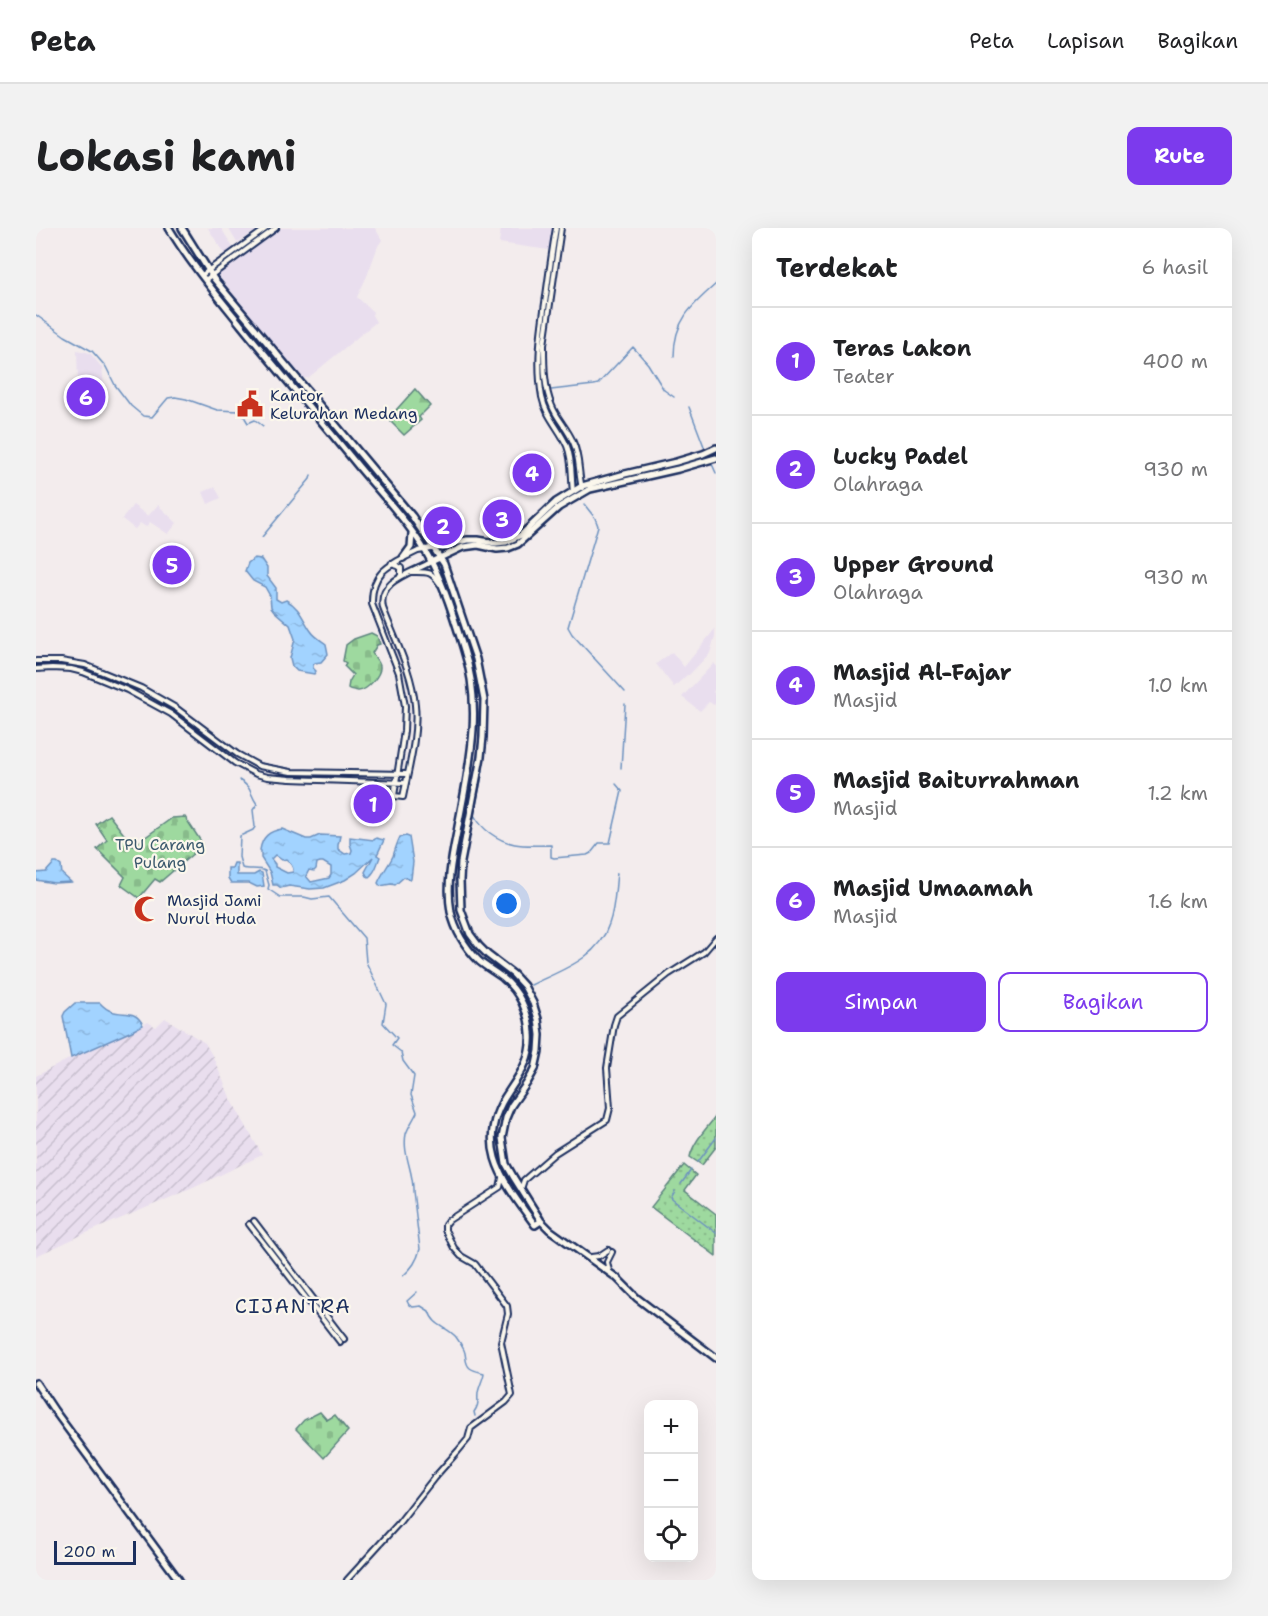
<!DOCTYPE html>
<html lang="id">
<meta charset="utf-8">
<style>
body{margin:0;font-family:"Shantell Sans",sans-serif;background:#f2f2f2;color:#202124}
.controls{position:absolute;right:18px;bottom:18px;display:grid;overflow:hidden;border-radius:12px;box-shadow:0 6px 24px #0002}
.controls button{width:54px;height:54px;display:grid;place-items:center;padding:0;border:0;border-bottom:2px solid #e0e0e0;background:#fff;color:#202124;font:30px sans-serif}
.scale{position:absolute;left:18px;bottom:15px;width:82px;box-sizing:border-box;padding-left:6px;border:3px solid #1b2f5e;border-top:0;font-size:16px;line-height:21px;white-space:nowrap;color:#1b2f5e;-webkit-text-stroke:4px #fbf7ec;paint-order:stroke}
.you{position:absolute;left:471px;top:676px;width:21px;height:21px;margin:-15px;border:4px solid #fff;border-radius:50%;background:#1a73e8;box-shadow:0 0 0 9px #1a73e833}
.badge{display:grid;place-items:center;width:39px;height:39px;border-radius:50%;background:#7c3aed;color:#fff;font-size:20px;font-weight:700}
.pin{position:absolute;translate:-50% -50%;border:3px solid #fff;box-shadow:0 2px 6px #0006}
.list{margin:0;padding:0;list-style:none}
h2{display:flex;justify-content:space-between;align-items:center;height:78px;margin:0;padding:0 24px;font-size:26px}
h2 small{font-size:20px;font-weight:400;color:#757577}
.list li{display:grid;grid-template-columns:39px 1fr auto;gap:18px;align-items:center;box-sizing:border-box;height:108px;padding:0 24px;border-top:2px solid #e0e0e0}
.list b{display:block;font-size:22px;white-space:nowrap}
.list p{margin:0;font-size:20px;white-space:nowrap;color:#757577}
.list em{font-size:20px;font-style:normal;color:#757577}
.actions{display:flex;gap:12px;padding:18px 24px}
.actions a{flex:1;padding:14px 0;border:2px solid #7c3aed;border-radius:12px;text-align:center;font-size:21px;color:#7c3aed}
.actions .main{background:#7c3aed;color:#fff}
.icon{flex:none;width:33px;height:33px;fill:none;stroke:currentColor;stroke-width:2;stroke-linecap:round;stroke-linejoin:round}
.map{position:relative;flex:none;width:680px;height:1352px;overflow:hidden;border-radius:12px}
header{display:flex;align-items:center;gap:36px;box-sizing:border-box;height:84px;padding:0 30px;background:#fff;border-bottom:2px solid #e0e0e0}
header strong{font-size:28px}
nav{display:flex;gap:33px;margin-inline-start:auto;font-size:21px}
.intro{display:flex;align-items:center;justify-content:space-between;box-sizing:border-box;height:144px;padding:0 36px}
h1{margin:0;font-size:42px}
.button{padding:15px 27px;border-radius:12px;background:#7c3aed;color:#fff;font-size:21px;font-weight:700}
main{display:flex;gap:36px;padding:0 36px}
aside{flex:1;background:#fff;border-radius:12px;box-shadow:0 6px 24px #0002}
.map>svg:first-child{display:block}
.built{fill:#e9deee}
.industrial{fill:url(#industrial-furrows)}
.grass{fill:url(#grass-dots);stroke:#5c847e;stroke-width:1.5}
.forest{fill:url(#forest-firs);stroke:#5c847e;stroke-width:1.5}
.cemetery{fill:url(#cemetery-stones);stroke:#5c847e;stroke-width:1.5}
.water{fill:url(#water-ripples);stroke:#6c91bf;stroke-width:1.5;fill-rule:evenodd}
.lines{fill:none;stroke-linecap:round;stroke-linejoin:round}
.stream{stroke:#6c91bf;stroke-width:1.5}
.minor-casing{stroke:#1b2f5e;stroke-width:8}
.major-casing{stroke:#1b2f5e;stroke-width:10}
.minor{stroke:#fbf7ec;stroke-width:4}
.major{stroke:#fbf7ec;stroke-width:5}
.labels{text-anchor:middle;stroke-width:4.5;stroke-linejoin:round;paint-order:stroke}
.poi-label{font-size:16px;fill:#1b2f5e;stroke:#fbf7ec;text-anchor:start}
.park-label{font-size:16px;fill:#3c5a6e;stroke:#fbf7ec}
.quarter-label{font-size:20px;letter-spacing:1.5px;fill:#1b2f5e;stroke:#fbf7ec}
</style>
<header>
<strong>Peta</strong>
<nav><a>Peta</a><a>Lapisan</a><a>Bagikan</a></nav>
</header>
<div class="intro"><h1>Lokasi kami</h1><a class="button">Rute</a></div>
<main>
<div class="map">
<svg width="680" height="1352" viewBox="0 0 680 1352">
<defs>
<pattern id="industrial-furrows" width="10" height="10" patternUnits="userSpaceOnUse" patternTransform="scale(1.5)"><rect width="10" height="10" fill="#e9deee"/><path d="M-1 1l2-2M0 10L10 0M9 11l2-2" fill="none" stroke="#c7bfce"/></pattern>
<pattern id="grass-dots" width="8" height="8" patternUnits="userSpaceOnUse" patternTransform="scale(1.5)"><rect width="8" height="8" fill="#9ed99f"/><path d="M2 2h.1M6 6h.1" fill="none" stroke="#88bb8b" stroke-width="1.8" stroke-linecap="round"/></pattern>
<pattern id="forest-firs" width="22" height="20" patternUnits="userSpaceOnUse" patternTransform="scale(1.5)"><rect width="22" height="20" fill="#9ed99f"/><path d="M5 1l3.5 6h-7zM16 11l3.5 6h-7z" fill="#88bb8b"/></pattern>
<pattern id="cemetery-stones" width="16" height="16" patternUnits="userSpaceOnUse" patternTransform="scale(1.5)"><rect width="16" height="16" fill="#9ed99f"/><path d="M2 7V4a2 2 0 0 1 4 0v3zM10 15v-3a2 2 0 0 1 4 0v3z" fill="#88bb8b"/></pattern>
<pattern id="water-ripples" width="26" height="14" patternUnits="userSpaceOnUse" patternTransform="scale(1.5)"><rect width="26" height="14" fill="#a2d3ff"/><path d="M2 4q2-2 4 0t4 0M15 11q2-2 4 0t4 0" fill="none" stroke="#8bb5dd"/></pattern>
</defs>
<rect width="100%" height="100%" fill="#f3eced"/>
<filter id="ink" filterUnits="userSpaceOnUse"><feTurbulence type="fractalNoise" baseFrequency=".0167" numOctaves="2"/><feDisplacementMap in="SourceGraphic" scale="12" xChannelSelector="R" yChannelSelector="G"/><feConvolveMatrix kernelMatrix="1 2 1 2 8 2 1 2 1" color-interpolation-filters="sRGB"/></filter>
<g filter="url(#ink)">
<path class="built" d="M172,0H185L198,21L189,27Z
M192,0H224L203,14L200,13Z
M245,0H339L346,12L342,18L331,48L321,69L337,84L336,87L340,94L272,150H267L264,148L182,47L183,44Z
M465,0H517L513,22L463,15Z
M41,122L54,125L66,140L68,157L42,158Z
M179,259L185,270L172,276L167,264Z
M97,277L112,288L122,277L141,295L132,306L114,294L110,299L104,295L99,301L86,291Z
M679,401V408L674,425L653,447H651L638,459L620,436L636,424L648,439Z
M678,435L680,438V460L677,464L680,467V475L678,477L673,474L664,483L646,469Z"/>
<path class="industrial" d="M129,790L169,815L177,829L194,869L226,927L157,960L48,1006L0,1028V848L35,830L96,803L112,794L120,799Z"/>
<path class="grass" d="M680,888V919L666,937L654,929C657,914 671,900 680,888Z
M648,937L660,947L649,962L680,986V1028L615,979Z"/>
<path class="forest" d="M379,161L394,178L383,189L385,192L368,207L352,191Z"/>
<path class="cemetery" d="M335,405L341,408L344,416L341,417L336,425C338,429 343,433 344,438C345,447 331,463 322,463C321,463 312,461 312,460L313,454L317,447L308,438L310,435L307,433L310,417L318,411Z
M73,587L97,618L136,590L149,589L166,615V618L124,654L119,651L103,670L85,657L89,649L61,621L71,612L60,596Z
M284,1184L291,1192L299,1187L312,1203L288,1230L260,1201L268,1192Z"/>
<path class="water" d="M218,330L225,331L231,340V348L240,360V371L245,374L250,372C264,379 267,392 275,403C279,409 285,412 290,416L292,426L285,434L279,435L277,437V440L280,443L278,446L261,443L256,438L254,430L259,411L254,397L238,383L235,379L234,368L229,359L217,353L209,343L212,335Z
M246,601L270,611H275L284,607L304,608L302,617V621L309,626L315,625L316,622L314,616V609L338,612L340,610L348,612L341,627L344,629C341,636 340,644 333,649L331,648L329,644L337,629L320,645L309,652L288,660L274,661L253,658L245,660L241,657H237L234,644L225,630V623L224,622C226,609 233,603 246,601ZM239,627L246,632L250,631C254,634 258,640 257,644L251,645L239,639V636L235,631ZM284,634H287L295,639V647L293,650L275,654L270,648L273,642L278,643L280,641L281,635Z
M370,608L373,609L377,634L375,651L374,652L368,649L359,657L355,656L344,658L342,655C346,645 353,637 357,628C359,622 361,615 364,609Z
M18,635H21L25,638L26,646L35,654L18,655L0,652V645L10,644Z
M198,635H201V647H218L223,644L226,645L228,658L221,659L213,655H195L192,650V640H196Z
M39,775H64C81,794 97,776 107,797L96,803L35,830L27,788L29,784Z"/>
<g class="lines">
<path class="stream" d="M0,87L29,108L56,123L70,139L79,157L95,178L107,188L116,189L132,170L139,169L150,171L181,182L203,183L206,185L212,195L219,192L227,198
M638,128C638,93 655,78 680,56
M515,162L558,157L562,156L597,119L612,136L628,162L638,169
M653,179L669,221
M516,188L524,200
M527,203L529,207
M534,218L539,239
M676,236L680,245
M539,248L541,259
M548,276L559,290L562,298L532,399L536,406L589,464
M226,309L274,251L275,247
M0,437L21,436L46,440
M52,442L97,462
M585,540L589,476
M447,542L438,587C442,594 447,600 454,605C474,620 491,617 515,617V629L518,630L551,627L555,625L563,615H574L586,563L580,556
M203,552C217,560 213,565 221,576L217,582L219,599L217,602L204,608L203,629L206,640C214,642 223,640 229,643L233,657L232,661L244,669H268L276,671L293,669L328,710L330,734L350,776L347,795L361,810L356,817L365,824L367,833L378,848L375,867L381,884C378,891 372,899 370,906C366,926 378,944 377,963L384,1021C381,1033 376,1040 367,1048
M495,757C525,742 562,731 573,696C579,680 579,662 581,645
M662,934L680,910
M645,956L655,942
M639,963L635,970L637,972L680,1005
M381,1064L371,1073L373,1077L377,1079L385,1078L393,1083C397,1098 412,1099 420,1109C423,1113 426,1118 428,1122C431,1128 428,1135 434,1140C438,1143 444,1144 448,1145C447,1152 443,1158 442,1165C441,1174 444,1175 438,1184L439,1188"/>
<g class="minor-casing">
<path id="minor" d="M520,0C516,23 513,46 510,68C505,102 500,135 506,169C510,189 524,201 531,218C537,233 535,249 537,264
M525,0L508,117C508,137 508,160 516,178C521,191 532,201 537,214C544,229 542,245 546,260
M166,47L231,0
M169,52L240,0
M388,322L382,323C355,336 335,342 336,376L363,445L369,478L368,503L358,568L367,569C373,539 382,507 379,477C376,443 359,412 347,380C341,352 376,345 395,334
M355,336L362,338L365,340V347L363,350
M377,344C392,344 395,343 404,356
M0,433H25L49,437L105,460L140,480L201,526L223,538L255,544L371,546
M0,441L16,440L35,441L47,444L91,462L135,486L199,535L220,546L231,549L254,551L370,555
M485,961L488,952L519,925L571,892L574,880L571,840L578,797L581,788L633,746L668,724L680,710
M218,993L308,1111
M213,996L304,1114
M555,1029L563,1028L572,1022
M573,1043L571,1034L576,1024
M311,1352L362,1296L398,1250L422,1223L432,1211L435,1200L470,1174L476,1167L465,1114L472,1086L471,1078L439,1036L425,1028L418,1020L409,1002V997L413,992L464,959L466,950"/>
</g>
<g class="major-casing">
<path id="major" d="M133,0C154,35 180,66 205,97C244,145 284,191 323,239C348,269 378,300 396,335C410,362 419,393 428,422C448,482 432,543 421,604C416,629 410,657 415,684C419,702 430,720 443,733C450,739 459,744 467,750C483,763 493,784 494,805C496,828 486,844 473,863C436,916 467,953 499,997L505,993
M146,0L178,51L376,288L408,336L440,431L448,472L447,509L445,529L425,634L424,652L425,682L434,706L443,718L452,727L477,746L488,758L497,775L502,791L504,807L503,823L499,841L491,855L475,878L470,890L466,910L470,936L478,950L505,993L514,1002L581,1050L601,1070L680,1130
M388,322L431,312H442L460,315L470,314L485,307L520,274L546,258L589,246L640,234L667,226L680,220
M367,330L375,319L376,305
M395,334L427,319L442,317L461,321L472,320L482,316L523,279L554,261L642,241L680,230
M0,1155L18,1182L143,1352"/>
</g>
<use href="#minor" class="minor"/>
<use href="#major" class="major"/>
</g>
</g>
<defs>
<g id="civic-bare" transform="scale(2.07)"><path d="M-.6-6.5H3V-4.5H.6V-3L4-1V1h2V6H-6V1h2V-1L-.6-3ZM-1.2 2.5V6h2.4V2.5Z" fill="#c8321e" stroke="#fbf7ec" stroke-width="2.5" paint-order="stroke"/></g>
<g id="mosque-bare" transform="scale(2.07)"><path d="M3.5-4.9A6 6 0 1 0 3.5 4.9A5 5 0 1 1 3.5-4.9Z" fill="#c8321e" stroke="#fbf7ec" stroke-width="2.5" paint-order="stroke"/></g>
</defs>
<g fill-rule="evenodd">
<use href="#civic-bare" x="214" y="176"/>
<use href="#mosque-bare" x="111" y="681"/>
</g>
<g class="labels">
<g class="poi-label">
<text x="234" y="173">Kantor<tspan x="234" dy="18">Kelurahan Medang</tspan></text>
<text x="131" y="678">Masjid Jami<tspan x="131" dy="18">Nurul Huda</tspan></text>
</g>
<g class="park-label">
<text x="124" y="622">TPU Carang<tspan x="124" dy="18">Pulang</tspan></text>
</g>
<g class="quarter-label">
<text x="257" y="1085">CIJANTRA</text>
</g>
</g>
</svg>
<div class="controls">
<button>+</button>
<button>−</button>
<button><svg class="icon" aria-label="locate" viewBox="0 0 24 24"><circle cx="12" cy="12" r="6"/><path d="M12 2v4M12 18v4M2 12h4M18 12h4"/></svg></button>
</div>
<div class="scale">200 m</div>
<div class="you"></div>
<div class="pin badge" style="left:337px;top:576px">1</div>
<div class="pin badge" style="left:407px;top:298px">2</div>
<div class="pin badge" style="left:466px;top:291px">3</div>
<div class="pin badge" style="left:496px;top:245px">4</div>
<div class="pin badge" style="left:136px;top:337px">5</div>
<div class="pin badge" style="left:50px;top:169px">6</div>
</div>
<aside>
<h2>Terdekat<small>6 hasil</small></h2>
<ul class="list">
<li><span class="badge">1</span><div><b>Teras Lakon</b><p>Teater</p></div><em>400 m</em></li>
<li><span class="badge">2</span><div><b>Lucky Padel</b><p>Olahraga</p></div><em>930 m</em></li>
<li><span class="badge">3</span><div><b>Upper Ground</b><p>Olahraga</p></div><em>930 m</em></li>
<li><span class="badge">4</span><div><b>Masjid Al-Fajar</b><p>Masjid</p></div><em>1.0 km</em></li>
<li><span class="badge">5</span><div><b>Masjid Baiturrahman</b><p>Masjid</p></div><em>1.2 km</em></li>
<li><span class="badge">6</span><div><b>Masjid Umaamah</b><p>Masjid</p></div><em>1.6 km</em></li>
</ul>
<div class="actions"><a class="main">Simpan</a><a>Bagikan</a></div>
</aside>
</main>
